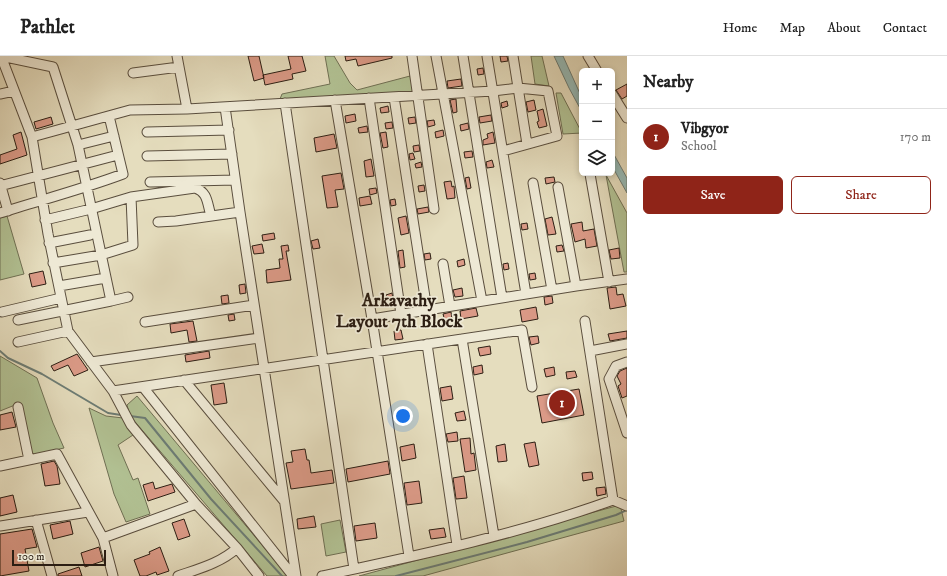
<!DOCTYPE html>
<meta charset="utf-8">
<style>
body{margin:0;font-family:"IM FELL DW Pica",serif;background:#f2f2f2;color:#222}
.controls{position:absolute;right:12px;top:12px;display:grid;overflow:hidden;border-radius:6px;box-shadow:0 2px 6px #0003}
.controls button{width:36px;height:36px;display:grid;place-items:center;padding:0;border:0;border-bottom:1px solid #e0e0e0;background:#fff;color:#222;font:20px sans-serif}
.scale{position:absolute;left:12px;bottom:10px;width:94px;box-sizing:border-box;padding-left:4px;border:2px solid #2c1e13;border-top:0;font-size:11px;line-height:14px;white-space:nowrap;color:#2c1e13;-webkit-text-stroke:3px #eee9d5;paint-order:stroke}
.you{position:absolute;left:403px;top:360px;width:14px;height:14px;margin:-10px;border:3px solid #fff;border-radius:50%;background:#1a73e8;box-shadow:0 0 0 6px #1a73e833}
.badge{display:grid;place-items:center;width:26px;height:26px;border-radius:50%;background:#8f2418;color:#fff;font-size:13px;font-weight:700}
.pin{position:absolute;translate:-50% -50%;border:2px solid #fff;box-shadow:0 1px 4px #0006}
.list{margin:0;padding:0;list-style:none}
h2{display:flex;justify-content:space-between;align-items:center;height:52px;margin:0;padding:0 16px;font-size:17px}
h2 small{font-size:13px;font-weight:400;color:#767676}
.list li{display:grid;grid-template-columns:26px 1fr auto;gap:12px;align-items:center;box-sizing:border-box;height:56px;padding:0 16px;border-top:1px solid #e0e0e0}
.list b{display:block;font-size:15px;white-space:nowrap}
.list p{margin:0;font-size:13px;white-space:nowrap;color:#767676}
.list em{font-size:13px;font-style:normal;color:#767676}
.actions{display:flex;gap:8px;padding:12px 16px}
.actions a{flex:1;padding:9px 0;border:1px solid #8f2418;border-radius:6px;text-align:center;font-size:14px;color:#8f2418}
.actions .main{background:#8f2418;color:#fff}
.icon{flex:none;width:22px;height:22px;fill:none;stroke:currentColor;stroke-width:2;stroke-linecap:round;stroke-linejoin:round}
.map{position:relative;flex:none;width:627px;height:520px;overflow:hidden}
header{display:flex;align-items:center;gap:24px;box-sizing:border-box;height:56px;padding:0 20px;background:#fff;border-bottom:1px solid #e0e0e0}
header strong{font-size:19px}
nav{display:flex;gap:22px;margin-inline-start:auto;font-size:14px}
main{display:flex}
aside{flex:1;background:#fff}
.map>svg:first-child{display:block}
.green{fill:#b2c294;stroke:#6f7054}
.water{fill:#97bbb7;stroke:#6c7c75}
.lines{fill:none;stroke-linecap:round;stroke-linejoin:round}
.stream{stroke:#6c7c75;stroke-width:2}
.building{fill:#db9a87;stroke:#2c1e13}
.minor-casing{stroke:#5a4e3e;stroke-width:11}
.minor{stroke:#eee9d5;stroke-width:9}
.labels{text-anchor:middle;stroke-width:3.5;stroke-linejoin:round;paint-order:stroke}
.neighbourhood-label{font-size:18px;font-weight:bold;fill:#2c1e13;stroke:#eee9d5}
</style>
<header>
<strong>Pathlet</strong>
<nav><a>Home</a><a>Map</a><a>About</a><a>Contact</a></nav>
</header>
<main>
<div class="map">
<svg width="627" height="520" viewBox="0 0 627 520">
<rect width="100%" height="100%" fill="#e5ddbe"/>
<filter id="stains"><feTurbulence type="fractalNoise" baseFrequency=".005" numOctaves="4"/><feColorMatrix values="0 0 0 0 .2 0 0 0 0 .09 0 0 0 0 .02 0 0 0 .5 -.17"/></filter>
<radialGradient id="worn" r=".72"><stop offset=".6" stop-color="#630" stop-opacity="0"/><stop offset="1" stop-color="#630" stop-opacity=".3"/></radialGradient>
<path class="green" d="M325,0H334L350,27L357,34L410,20L414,36L280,43L282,38L330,28Z
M531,0H542L549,30L535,28Z
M556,37H561L582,77L563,78Z
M606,119L627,157V216H624Z
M7,160L24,218L0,224V162Z
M0,300L37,322L53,367L64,392L32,399L20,347L0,355Z
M137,340L288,520H267L130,360L127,349Z
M89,352L106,360L123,362L133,379L118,389L133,424L138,422L150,458L126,466L114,438Z
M620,449L624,465L423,520H359Z
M340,464L346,496L326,500L321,468Z"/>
<path class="water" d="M554,0H563L582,42V56L569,32Z
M612,95L627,122V137L612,110Z"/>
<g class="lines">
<path class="stream" d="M0,295L8,302L42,318L108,357L121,359
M130,360L145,362L211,443L282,520
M396,520L527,486L616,459L627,454"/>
</g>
<path class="building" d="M248,0H259L264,22L254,25Z
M288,0H302L306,15L292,18L293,23L265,29L263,19L291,13Z
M345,0H392V2L358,10L356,3L346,5Z
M500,0H507L508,5L501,6Z
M483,12L484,18L478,19L477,13Z
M461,23L462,30L448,32L447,25Z
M627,28V40L622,43L616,34Z
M456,43L457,56L453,57L450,44Z
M534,44L536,54L528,56L526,46Z
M507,45L508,50L502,52L501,47Z
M388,50L389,56L381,57L380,52Z
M543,53L547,70L539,72L537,66L539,65L537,55Z
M355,58L356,65L346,67L345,60Z
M491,59L492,65L480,67L479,61Z
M51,61L53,68L36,73L34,66Z
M415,61L416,67L409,68L408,62Z
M434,64L435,69L428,71L427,65Z
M392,66L393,72L386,73L385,67Z
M468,67L469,73L461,75L460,69Z
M367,70L368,76L359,77L358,72Z
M443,74L444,80L436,82L435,76Z
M21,76L27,99L0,108V99L17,93L13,79Z
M386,76L388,91L383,92L380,77Z
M493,76L495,87L483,89V84L488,82L487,78Z
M334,78L337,92L316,96L314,82Z
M419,89L420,95L414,96L413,90Z
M472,95L473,101L465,102L464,96Z
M413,97L415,103L410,104L409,98Z
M371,103L374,120L366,121L364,105Z
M492,104L494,111L487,112L486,106Z
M421,106L422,111L416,112L415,108Z
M341,117L344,133L335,134L338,151L327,152L322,120Z
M469,121L471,132L467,133L465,122Z
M554,121L555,126L546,128L545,122Z
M451,125L452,131L454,130L455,142L447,143L444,126Z
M424,129L425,135L419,136L418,130Z
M376,132L377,137L370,139L369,133Z
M370,140L372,148L360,150L359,142Z
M395,143L396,149L391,150L390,144Z
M428,151L429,156L418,158L417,153Z
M406,160L409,177L401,179L398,162Z
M552,161L556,178L548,179L545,163Z
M582,166L583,175L594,173L597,190L586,192L585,183L575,186L571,168Z
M527,167L528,173L522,174L521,168Z
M274,177L275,183L263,185L262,179Z
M318,183L320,192L313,193L311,185Z
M262,188L264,197L254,198L252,190Z
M288,189L289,195H286L291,224L267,227L266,214L280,212L279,203H283L281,190Z
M562,189L564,195L557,196L556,190Z
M619,192L620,202L611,203L609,194Z
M403,194L405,211L400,212L398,195Z
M430,197L431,203L425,204L424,198Z
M464,203L465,209L458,211L457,205Z
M508,207L509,213L504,214L503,208Z
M43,215L46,228L32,231L29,218Z
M535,217L536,223L530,224L529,218Z
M245,228L246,237L240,238L239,229Z
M616,231L617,239L623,238L626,250L610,253L607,232Z
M462,232L463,240L455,241L453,234Z
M392,237L393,243L387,244L386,239Z
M228,239L229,247L222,248L221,240Z
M552,240L553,247L545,249L544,241Z
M536,251L538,263L522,266L520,254Z
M476,252L478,260L461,263L460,255Z
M451,256L452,263L445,265L443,258Z
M234,258L235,264L229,265L228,259Z
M193,265L197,285L189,286L187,274L171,277L170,268Z
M401,274L403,283L395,284L394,275Z
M627,275V282L610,285L608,278Z
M538,280L539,287L531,289L529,281Z
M490,290L491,298L480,300L478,292Z
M209,295L210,302L186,306L185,299Z
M77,298L88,314L74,320L68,309L54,315L51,310Z
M482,309L483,317L474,319L473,311Z
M554,311L555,319L546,321L544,313Z
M627,312V340L622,342L618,330L621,328L617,320L620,315Z
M575,315L577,321L567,323L566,316Z
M224,327L227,347L214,349L211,329Z
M451,330L453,343L442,345L440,332Z
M579,333L584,359L542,367L537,340Z
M464,355L466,364L457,365L455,357Z
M12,356L16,371L0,374V359Z
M457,376L458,385L448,386L446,378Z
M470,382L471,398L474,397L476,414L465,416L460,383Z
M535,386L539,409L529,411L524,388Z
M414,388L416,402L402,405L400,391Z
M505,388L507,405L498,406L496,390Z
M305,393L307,404H309L311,417L332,414L334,427L291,433L286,407L293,406L291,395Z
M54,405L57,410L60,428L45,430L41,408Z
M388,405L390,418L348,426L346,413Z
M592,416L593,423L583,425L582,417Z
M464,420L467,442L456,443L453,422Z
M419,425L422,447L407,449L404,427Z
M153,426L155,433L172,428L175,436L148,445L143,429Z
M605,431L606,438L597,440L596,432Z
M13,439L17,456L0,460V442Z
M314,460L316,471L298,473L297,463Z
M184,463L190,480L178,484L172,467Z
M70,465L73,478L53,483L50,469Z
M375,467L377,482L356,485L354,470Z
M444,472L446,481L431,483L429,474Z
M32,473L37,491L25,493L29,515L0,520V478Z
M99,491L103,505L85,511L81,497Z
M160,491L169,515L157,519L156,516L146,520H140L134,504L150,498L149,496Z
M79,511L82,520H58V518Z"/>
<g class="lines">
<g class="minor-casing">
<path id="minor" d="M1,0L32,81L48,178L68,275L113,335L131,369L196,448L237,492L259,520
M1,0L53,11L78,89L111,245L18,264
M177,0L187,53
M412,0L434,153
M436,0L482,245
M463,0L502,242
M487,0L526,238
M513,0L527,88
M588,0L597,15
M133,17L179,11
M0,38L14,35
M612,38L627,62
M394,41L427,254
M369,42L401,258
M335,44L372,263L409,500
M285,47L354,513
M225,51L240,156L296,520
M147,76L229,74
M32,81L130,54L187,53L493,35L518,32L548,35L557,80L503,95
M78,89L114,80
M147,100L232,98
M590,118L609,226
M150,126L235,124
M0,127L8,155
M533,127L552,234
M0,130L118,99
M558,131L576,230
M0,157C41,144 83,133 123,118L109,60
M45,164L91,153L131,141L195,132C208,136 207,147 211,160
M158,166L176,165L240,156
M49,187L90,179
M53,207L101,199L133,189L131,141
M443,208L450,250
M59,230L106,222
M111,245L128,241
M2,256L61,242
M372,263L576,230L627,223
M585,265L613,444
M145,266L254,249
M462,283L494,480
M18,286L68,275
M427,288L457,489
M590,295L627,288
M91,306L259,282
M627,306L616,310L609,323L627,377
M184,324L284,445
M143,331L293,520
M113,335L522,274L532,331
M18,351L29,404
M0,410L57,398L103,482L113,520
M36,464L52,520
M0,470L88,456
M103,482L196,448
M178,520C198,513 221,507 237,492
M322,520C420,499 519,478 613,444L627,450"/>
</g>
<use href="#minor" class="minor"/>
</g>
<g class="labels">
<g class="neighbourhood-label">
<text x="399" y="250">Arkavathy<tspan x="399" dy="21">Layout 7th Block</tspan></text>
</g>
</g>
<rect width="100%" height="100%" filter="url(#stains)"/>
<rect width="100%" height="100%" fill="url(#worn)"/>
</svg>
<div class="controls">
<button>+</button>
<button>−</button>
<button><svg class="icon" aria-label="layers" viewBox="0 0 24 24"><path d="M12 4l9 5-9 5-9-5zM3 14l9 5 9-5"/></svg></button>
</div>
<div class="scale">100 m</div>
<div class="you"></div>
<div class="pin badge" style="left:562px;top:347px">1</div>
</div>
<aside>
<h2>Nearby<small></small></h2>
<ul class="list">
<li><span class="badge">1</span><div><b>Vibgyor</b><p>School</p></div><em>170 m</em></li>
</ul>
<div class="actions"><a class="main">Save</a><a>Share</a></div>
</aside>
</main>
